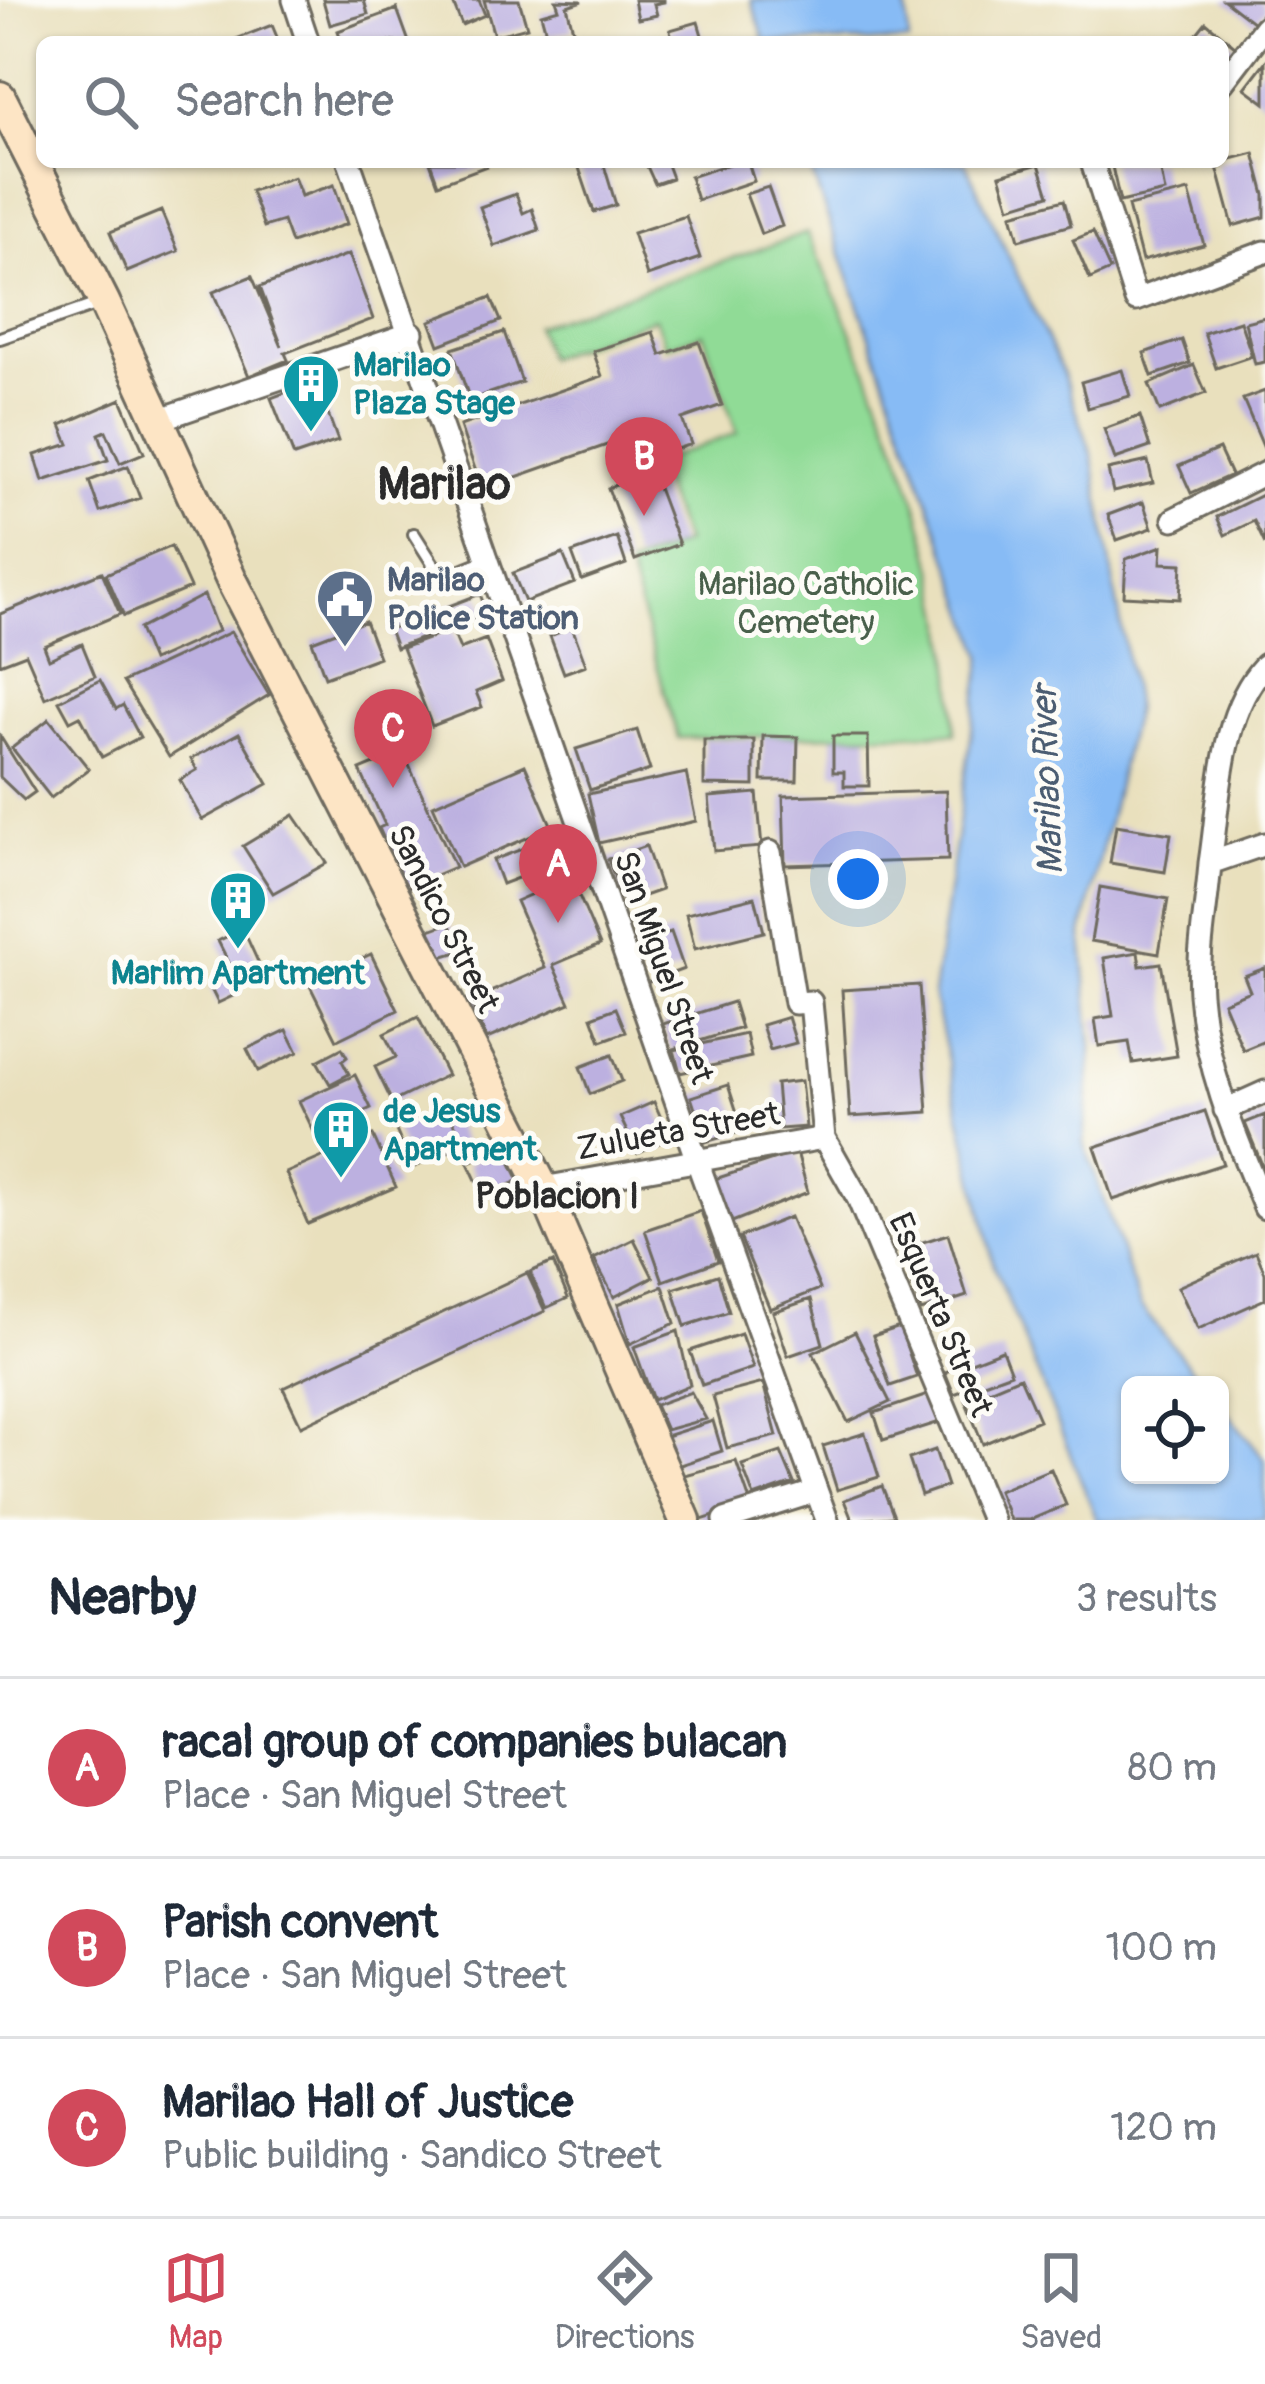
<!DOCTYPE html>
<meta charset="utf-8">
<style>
body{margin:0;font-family:Pangolin,sans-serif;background:#f6f6f7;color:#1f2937}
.controls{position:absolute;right:36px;bottom:36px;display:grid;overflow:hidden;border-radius:18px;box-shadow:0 3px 9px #0004}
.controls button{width:108px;height:108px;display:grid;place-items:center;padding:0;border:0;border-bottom:3px solid #e0e1e3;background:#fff;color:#1f2937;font:60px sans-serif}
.you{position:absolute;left:858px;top:879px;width:42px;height:42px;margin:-30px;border:9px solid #fff;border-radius:50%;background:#1a73e8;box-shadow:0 0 0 18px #1a73e833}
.badge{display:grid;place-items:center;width:78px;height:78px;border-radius:50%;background:#d1495b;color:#fff;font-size:39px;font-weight:700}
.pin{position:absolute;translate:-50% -99px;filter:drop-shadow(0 3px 6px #0008)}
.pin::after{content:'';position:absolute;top:63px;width:42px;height:36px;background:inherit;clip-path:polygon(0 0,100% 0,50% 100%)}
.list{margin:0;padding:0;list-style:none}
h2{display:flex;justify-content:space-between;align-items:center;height:156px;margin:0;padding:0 48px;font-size:51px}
h2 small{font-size:39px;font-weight:400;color:#747a83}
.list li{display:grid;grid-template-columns:78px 1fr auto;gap:36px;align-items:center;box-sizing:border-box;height:180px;padding:0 48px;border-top:3px solid #e0e1e3}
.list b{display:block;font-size:45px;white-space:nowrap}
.list p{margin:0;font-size:39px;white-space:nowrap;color:#747a83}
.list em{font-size:39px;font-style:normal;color:#747a83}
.icon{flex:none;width:66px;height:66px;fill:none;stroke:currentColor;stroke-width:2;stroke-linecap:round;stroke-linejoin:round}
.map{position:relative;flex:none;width:1265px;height:1520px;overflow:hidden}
.search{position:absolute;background:#fff;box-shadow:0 3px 9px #0004;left:36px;right:36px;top:36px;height:132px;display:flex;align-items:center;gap:30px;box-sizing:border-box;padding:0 42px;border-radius:18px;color:#747a83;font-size:45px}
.sheet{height:696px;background:#fff}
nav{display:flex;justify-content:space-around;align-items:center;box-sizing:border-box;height:168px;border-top:3px solid #e0e1e3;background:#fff;font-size:33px;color:#747a83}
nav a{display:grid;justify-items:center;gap:6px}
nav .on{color:#d1495b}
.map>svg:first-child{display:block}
.green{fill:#90db96;stroke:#5e8360;stroke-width:3}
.water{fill:#87bbf5;stroke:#597390;stroke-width:3}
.building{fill:#bcb0e0}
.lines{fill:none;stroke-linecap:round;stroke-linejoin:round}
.lane-casing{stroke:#6e6a5e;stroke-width:16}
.street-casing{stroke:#6e6a5e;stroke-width:27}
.secondary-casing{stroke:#6e6a5e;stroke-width:36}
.lane{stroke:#fff;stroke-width:10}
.street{stroke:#fff;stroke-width:21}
.secondary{stroke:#fde5c5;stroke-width:30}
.labels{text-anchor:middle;stroke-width:10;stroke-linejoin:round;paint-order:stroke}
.culture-label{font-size:33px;font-weight:bold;fill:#0d838f;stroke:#fdfcf7;text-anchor:start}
.service-label{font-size:33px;font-weight:bold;fill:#4e5e75;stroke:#fdfcf7;text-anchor:start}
.park-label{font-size:33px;fill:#49604b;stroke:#fdfcf7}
.street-label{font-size:33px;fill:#2b2b2b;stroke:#fdfcf7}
.water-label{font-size:36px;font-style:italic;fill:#4b5d72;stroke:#fdfcf7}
.neighbourhood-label{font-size:36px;font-weight:bold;fill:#2b2b2b;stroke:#fdfcf7}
.district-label{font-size:45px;font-weight:bold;fill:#2b2b2b;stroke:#fdfcf7}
</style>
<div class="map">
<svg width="1265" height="1520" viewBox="0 0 1265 1520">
<rect width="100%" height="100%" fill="#fdfcf7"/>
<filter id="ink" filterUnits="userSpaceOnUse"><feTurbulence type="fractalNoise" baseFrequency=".00833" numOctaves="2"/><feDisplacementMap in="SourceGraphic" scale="24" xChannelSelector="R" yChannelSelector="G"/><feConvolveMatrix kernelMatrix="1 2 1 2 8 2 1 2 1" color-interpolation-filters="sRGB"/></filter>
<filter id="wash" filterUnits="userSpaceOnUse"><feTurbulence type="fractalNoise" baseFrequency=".004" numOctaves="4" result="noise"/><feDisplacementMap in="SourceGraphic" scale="48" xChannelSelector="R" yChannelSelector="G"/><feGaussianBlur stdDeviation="2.7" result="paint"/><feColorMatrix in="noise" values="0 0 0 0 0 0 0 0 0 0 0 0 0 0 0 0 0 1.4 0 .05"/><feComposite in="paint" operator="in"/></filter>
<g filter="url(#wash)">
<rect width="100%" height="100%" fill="#e9e0bd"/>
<path class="green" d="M807,233C879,392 954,557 955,733L678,738L628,566L685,543L654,463L737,433L703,333L666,346L655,318L547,358L536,326Z"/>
<path class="water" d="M751,0H906L909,42H765Z
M808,162H965L1062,371L1092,454L1135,708L1082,934L1092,1049L1084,1143L1140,1306L1205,1385H1130V1475H1220V1403L1265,1460V1520H1097L994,1266L933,994L983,655Z"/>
<g id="blocks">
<path class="building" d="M323,0H364L368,14L330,25Z
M460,0H479L485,15L462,25L453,3Z
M484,0H519L527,27L494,36Z
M556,0L582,1L567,6L573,30L547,36L541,14L559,9Z
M634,0H664V2L654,4L657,15L638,19Z
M1224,0H1261L1265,9L1254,23Z
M397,9L409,42H342L338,31Z
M698,22L704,42H673L670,30Z
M1206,22L1236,47L1223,63V42H1190Z
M272,25L279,42H229Z
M1265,62V103L1245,88Z
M1254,153L1265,195V217L1233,226L1216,163Z
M430,162H485L487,166L438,184Z
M577,162H603L616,205L594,212Z
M645,162H666L672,178L655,184Z
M735,162H748L754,181L697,200L690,177Z
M1111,162H1159L1165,192L1120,202Z
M1039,164L1049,195L1010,207L1000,175Z
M294,177L301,196L334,185L347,224L291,243L283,221L264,227L251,191Z
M768,187L782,226L761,234L746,194Z
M1189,191L1204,245L1142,261L1128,206Z
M516,194L523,213L532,209L539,230L494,246L480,207Z
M1064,200L1071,225L1019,240L1012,214Z
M161,211L178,251L127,272L110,232Z
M686,216L700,258L647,276L633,233Z
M1093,232L1110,270L1090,279L1073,240Z
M349,254L373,319L285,353L288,360L249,376L213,292L252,276L282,347L260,287Z
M491,297L501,321L439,345L430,321Z
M1265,317V362L1255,364L1245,322Z
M1240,321L1252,356L1216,368L1204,333Z
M504,332L522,382L470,400L452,349Z
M653,332L661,355L699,342L722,405L682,419L691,444L633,464L624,439L482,489L460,426L602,376L593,351Z
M1182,340L1190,363L1152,376L1144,353Z
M1194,365L1206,393L1160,411L1149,384Z
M1122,370L1130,396L1088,408L1081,382Z
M316,381L338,441L294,456L271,398Z
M1265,391V451L1243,399Z
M121,399L144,453L120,463L106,431L99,434L108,460L43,481L35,455L69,444L61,425Z
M1140,416L1150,447L1115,459L1104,429Z
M1219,449L1231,475L1191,493L1179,466Z
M1148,461L1153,483L1113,492L1108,470Z
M128,466L140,498L100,512L89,481Z
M652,472L679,544L635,560L608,488Z
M1264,494L1265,544L1254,521L1225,535L1217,517Z
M1143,502L1152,528L1117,540L1108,515Z
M617,537L626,564L582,580L572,553Z
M171,546L190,588L124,616L106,574Z
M1162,546L1161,563L1182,564L1180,599L1124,596L1126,559Z
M563,554L575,583L525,602L513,573Z
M102,572L120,614L44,646L49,659L82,644L95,676L45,698L26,654L0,664V614Z
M480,594L487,613L396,648L389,629Z
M204,595L218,631L152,661L139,629Z
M365,621L379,657L325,677L312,641Z
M572,627L586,665L564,673L550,636Z
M452,630L460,649L486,639L502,681L476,692L482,707L432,726L402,648Z
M231,632L269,695L169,757L123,682Z
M100,680L116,709L123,705L140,737L102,757L80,716L70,721L59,701Z
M49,719L89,769L51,798L12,748Z
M637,730L650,770L590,790L576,749Z
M239,733L268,784L202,820L180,780L197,770L191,759Z
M0,736L35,792L24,800L0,777Z
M763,736L798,737L797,781H762Z
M833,736H868L869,786H844V772H833Z
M704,740H754V786L704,785Z
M403,752L455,867L406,888L379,828L385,825L360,770Z
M525,765L552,827L460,867L433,805Z
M686,773L696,821L599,843L588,794Z
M946,791L948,860L785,865L783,796Z
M757,793L762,847L714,851L709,797Z
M294,815L327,863L273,893L243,846Z
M1116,825L1171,834L1165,872L1110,863Z
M551,838L560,862L502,884L493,860Z
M646,846L661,890L624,903L608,859Z
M571,877L600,945L553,965L570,1003L487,1039L470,1001L545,968L516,901Z
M1100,887L1168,899L1159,953L1091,941Z
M755,897L764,932L695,949L686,914Z
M449,923L461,951L438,958L424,932Z
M243,929L258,962L234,973L218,941Z
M671,932L684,969L646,983L632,945Z
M1138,952L1140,966L1161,963L1177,1056L1133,1063L1129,1042L1099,1046L1095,1019L1113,1016L1104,958Z
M371,954L398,1010L337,1040L309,984Z
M1265,968V1041L1243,1050L1223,1002L1250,991L1244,976Z
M232,975L241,992L218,1003L210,987Z
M919,985L928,1112L850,1117L842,990Z
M733,1002L741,1028L671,1050L663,1024Z
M616,1008L626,1032L601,1041L592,1017Z
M418,1017L447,1075L392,1102L375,1067L396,1057L384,1034Z
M788,1017L796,1043L770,1050L762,1025Z
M287,1030L298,1052L258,1071L247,1049Z
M746,1034L751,1057L680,1073L674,1050Z
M342,1048L347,1057L342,1061L349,1074L330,1084L317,1061Z
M612,1055L622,1081L590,1094L580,1067Z
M355,1075L371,1108L315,1134L299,1101Z
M801,1081L806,1127L780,1129L776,1084Z
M728,1085L743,1131L706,1142L691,1097Z
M654,1102L670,1138L637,1153L620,1117Z
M447,1106L464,1145L412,1168L395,1128Z
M1205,1111L1223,1164L1113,1200L1095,1147Z
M1265,1115V1172L1245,1123Z
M373,1135L396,1187L308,1224L286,1173Z
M503,1147L519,1180L484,1197L468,1163Z
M797,1152L808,1192L732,1222L715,1179Z
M701,1211L718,1261L663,1281L645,1230Z
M790,1217L820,1289L770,1309L740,1237Z
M948,1234L967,1296L921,1311L901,1249Z
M634,1239L653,1277L614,1297L594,1259Z
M1256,1252L1265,1273V1299L1198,1329L1178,1287Z
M553,1262L568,1298L546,1308L530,1272Z
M527,1273L545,1311L301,1426L283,1388Z
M718,1275L729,1312L685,1326L673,1289Z
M663,1286L675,1323L630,1344L618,1304Z
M811,1299L823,1344L788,1356L773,1312Z
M900,1327L917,1377L890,1386L873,1336Z
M678,1331L690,1385L653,1400L634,1347Z
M855,1332L890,1402L848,1422L813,1353Z
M741,1334L753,1368L702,1385L690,1351Z
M1002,1350L1011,1373L954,1394L945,1372Z
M1020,1377L1039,1420L983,1444L965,1400Z
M763,1383L777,1436L727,1448L713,1396Z
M691,1392L706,1419L666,1430L655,1405Z
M931,1394L940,1422L883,1440L874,1413Z
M713,1421L722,1451L677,1466L666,1436Z
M865,1433L879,1477L837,1490L823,1446Z
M935,1450L947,1486L921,1495L909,1459Z
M781,1452L794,1483L754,1497L742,1465Z
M736,1461L751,1504L702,1520L684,1475Z
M1051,1469L1066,1505L1030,1520H1010L998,1491Z
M882,1486L894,1517L852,1520L844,1500Z"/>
</g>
</g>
<g filter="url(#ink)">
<use href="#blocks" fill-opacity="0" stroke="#6e6a5e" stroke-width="3"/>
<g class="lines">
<g class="lane-casing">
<path id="lane" d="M0,338L101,303
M414,534L442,578L489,559"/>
</g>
<g class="street-casing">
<path id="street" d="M294,0L308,42
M1223,82L1265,27
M349,162L696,1158L827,1520
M1092,162L1136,300L1265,252
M158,420L412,333
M1174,519L1265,473
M1265,665C1219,714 1220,800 1210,863L1265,844
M770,852L795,1003L811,1002L824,1138L858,1198L992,1520
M1210,863C1207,906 1197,952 1200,994C1206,1070 1236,1138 1265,1208
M1225,1110L1265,1092
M543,1188L824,1138
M725,1520L814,1492"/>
</g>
<g class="secondary-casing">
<path id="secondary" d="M0,97L104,302L233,583L543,1188L685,1520"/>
</g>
<use href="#lane" class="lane"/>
<use href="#street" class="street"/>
<use href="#secondary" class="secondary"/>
</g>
</g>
<defs>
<g id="building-pin" transform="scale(3)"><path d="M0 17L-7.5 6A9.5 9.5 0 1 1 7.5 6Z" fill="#0f9aa8" stroke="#fdfcf7"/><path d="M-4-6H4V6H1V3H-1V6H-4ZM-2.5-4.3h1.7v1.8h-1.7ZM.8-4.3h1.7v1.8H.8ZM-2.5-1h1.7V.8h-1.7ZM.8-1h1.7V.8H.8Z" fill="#fff"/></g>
<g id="civic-pin" transform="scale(3)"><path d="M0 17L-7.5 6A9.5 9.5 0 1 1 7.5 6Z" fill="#5c6f8a" stroke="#fdfcf7"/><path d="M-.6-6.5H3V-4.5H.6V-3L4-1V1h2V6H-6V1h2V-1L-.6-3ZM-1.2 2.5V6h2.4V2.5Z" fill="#fff"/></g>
</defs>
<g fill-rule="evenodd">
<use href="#building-pin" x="311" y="383"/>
<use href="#civic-pin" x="345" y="598"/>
<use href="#building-pin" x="238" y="900"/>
<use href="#building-pin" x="341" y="1129"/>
</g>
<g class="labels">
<g class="culture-label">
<text x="353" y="376">Marilao<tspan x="353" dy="38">Plaza Stage</tspan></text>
<text x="238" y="984" text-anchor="middle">Marlim Apartment</text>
<text x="383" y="1122">de Jesus<tspan x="383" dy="38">Apartment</tspan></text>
</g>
<g class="service-label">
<text x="387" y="591">Marilao<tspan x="387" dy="38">Police Station</tspan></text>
</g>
<g class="park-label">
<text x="806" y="595">Marilao Catholic<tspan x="806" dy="38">Cemetery</tspan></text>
</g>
<g class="street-label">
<text transform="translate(445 918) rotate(63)" y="12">Sandico Street</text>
<text transform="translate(665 967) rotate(71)" y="12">San Miguel Street</text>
<text transform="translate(678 1130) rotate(-10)" y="12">Zulueta Street</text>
<text transform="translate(942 1314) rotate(67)" y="12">Esquerta Street</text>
</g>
<g class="water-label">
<text transform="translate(1046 780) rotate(-92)" y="13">Marilao River</text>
</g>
<g class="neighbourhood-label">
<text x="557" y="1208">Poblacion I</text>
</g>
<g class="district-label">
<text x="444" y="499">Marilao</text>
</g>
</g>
</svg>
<div class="controls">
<button><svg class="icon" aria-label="locate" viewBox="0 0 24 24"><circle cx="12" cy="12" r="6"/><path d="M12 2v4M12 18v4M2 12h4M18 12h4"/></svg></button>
</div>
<div class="you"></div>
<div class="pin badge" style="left:558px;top:923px">A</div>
<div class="pin badge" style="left:644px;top:516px">B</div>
<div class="pin badge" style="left:393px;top:788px">C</div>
<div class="search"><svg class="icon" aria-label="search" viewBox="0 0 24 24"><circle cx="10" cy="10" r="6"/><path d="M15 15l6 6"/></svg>Search here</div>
</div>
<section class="sheet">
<h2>Nearby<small>3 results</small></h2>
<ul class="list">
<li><span class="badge">A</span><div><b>racal group of companies bulacan</b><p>Place · San Miguel Street</p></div><em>80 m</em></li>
<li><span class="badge">B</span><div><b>Parish convent</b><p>Place · San Miguel Street</p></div><em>100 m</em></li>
<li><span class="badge">C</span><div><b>Marilao Hall of Justice</b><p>Public building · Sandico Street</p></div><em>120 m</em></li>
</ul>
</section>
<nav>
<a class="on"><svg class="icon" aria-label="map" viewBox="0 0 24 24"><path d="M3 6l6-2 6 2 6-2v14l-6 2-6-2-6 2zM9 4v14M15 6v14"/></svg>Map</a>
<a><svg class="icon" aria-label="directions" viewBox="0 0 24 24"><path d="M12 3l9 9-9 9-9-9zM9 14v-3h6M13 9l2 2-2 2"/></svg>Directions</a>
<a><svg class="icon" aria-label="saved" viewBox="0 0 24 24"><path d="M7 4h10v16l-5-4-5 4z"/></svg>Saved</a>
</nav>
